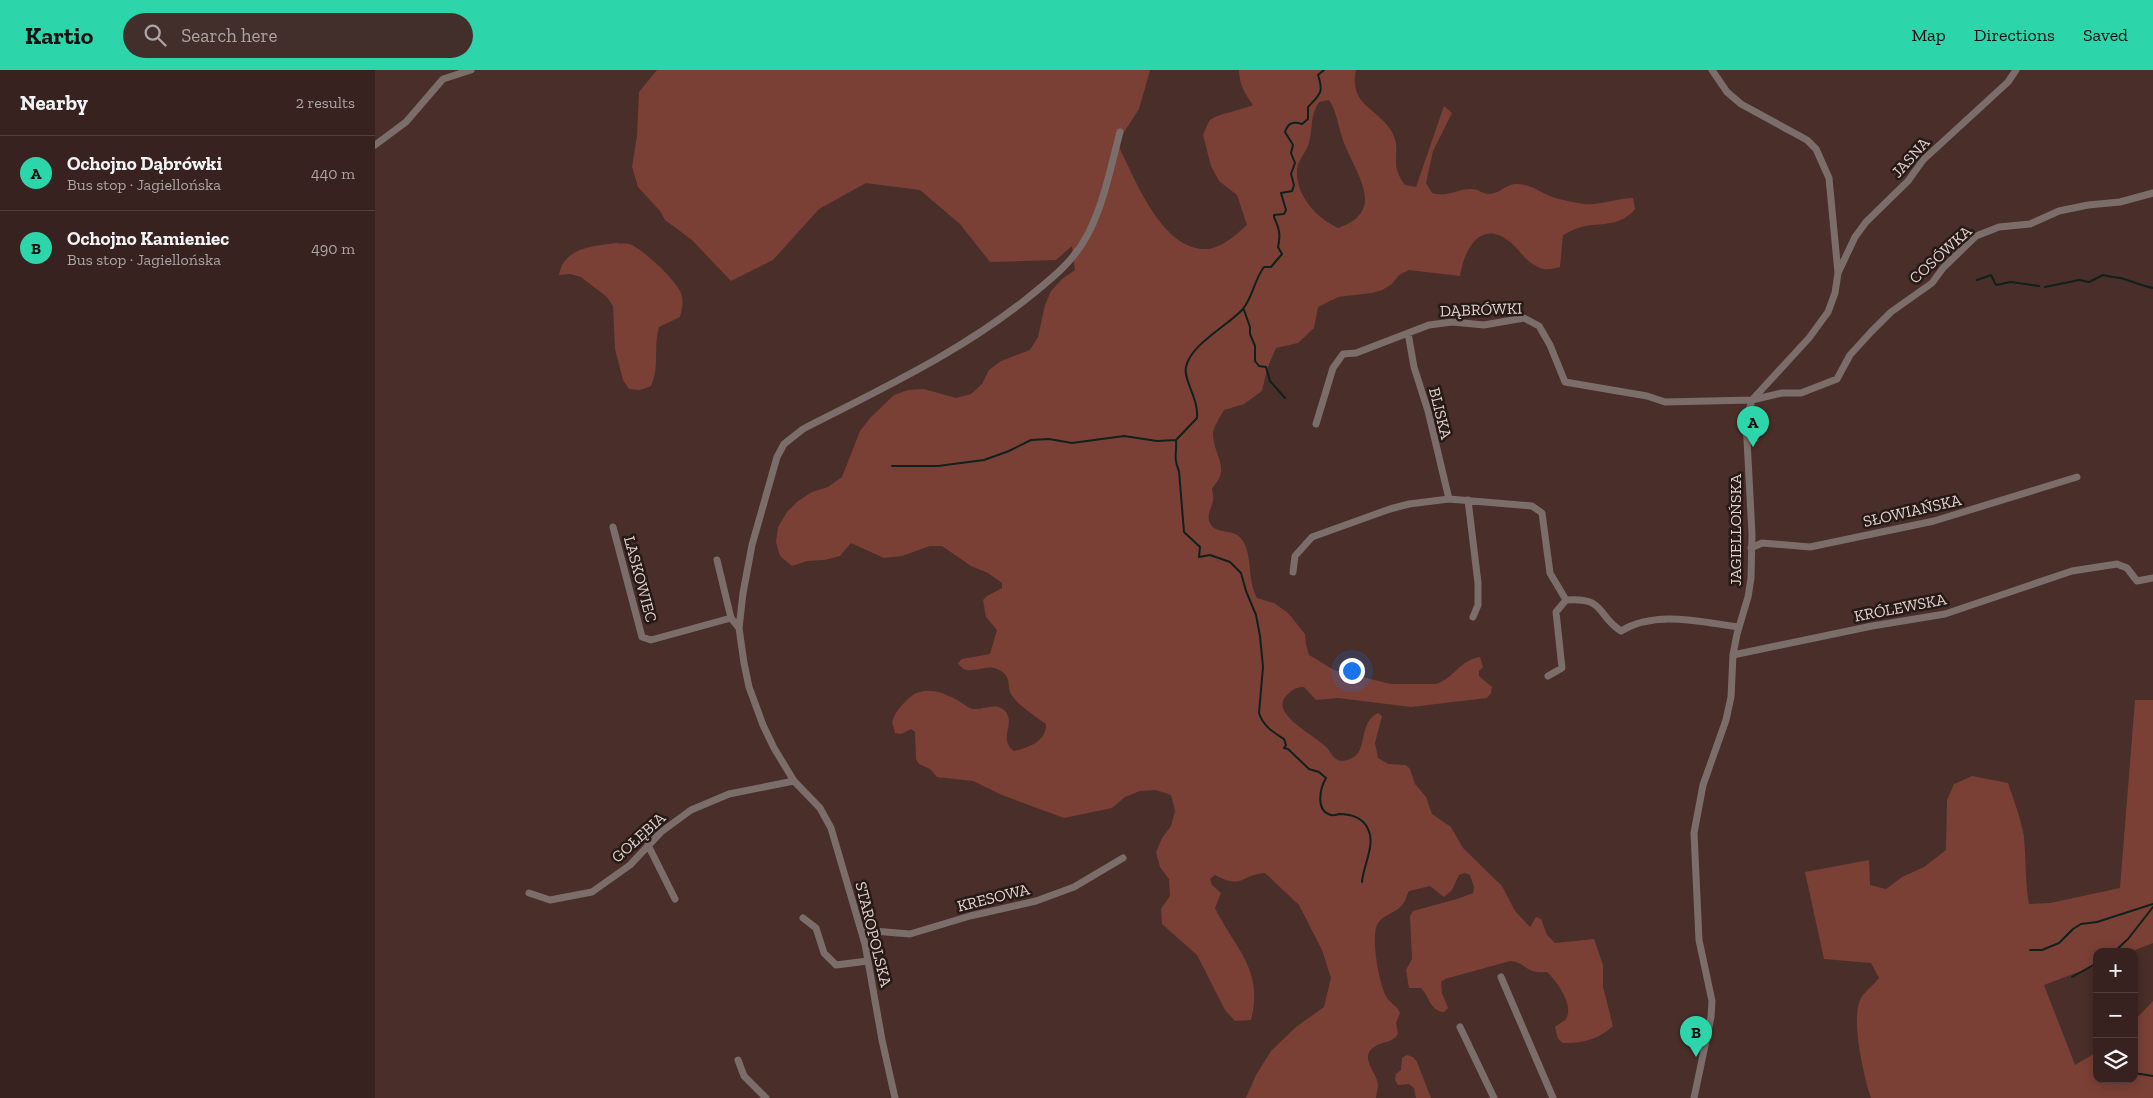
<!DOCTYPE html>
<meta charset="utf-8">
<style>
body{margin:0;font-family:"Zilla Slab",serif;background:#422f2c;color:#f1f3f6}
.controls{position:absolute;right:15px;bottom:15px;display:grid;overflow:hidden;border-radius:10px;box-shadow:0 2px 12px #0003}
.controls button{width:45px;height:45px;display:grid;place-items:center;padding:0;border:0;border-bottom:1px solid #513f3d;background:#37221f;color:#f1f3f6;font:25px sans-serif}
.you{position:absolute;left:976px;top:600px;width:18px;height:18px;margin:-12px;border:4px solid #fff;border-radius:50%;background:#1a73e8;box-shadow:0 0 0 8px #1a73e833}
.badge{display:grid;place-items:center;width:32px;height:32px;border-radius:50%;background:#2dd5ab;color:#111;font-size:16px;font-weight:700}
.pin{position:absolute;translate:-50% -41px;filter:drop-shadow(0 1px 2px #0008)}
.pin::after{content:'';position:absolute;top:26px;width:18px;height:15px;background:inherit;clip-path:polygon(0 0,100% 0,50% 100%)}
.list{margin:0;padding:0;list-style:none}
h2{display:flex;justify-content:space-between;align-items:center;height:65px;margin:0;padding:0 20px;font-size:21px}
h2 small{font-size:16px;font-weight:400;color:#aaa4a4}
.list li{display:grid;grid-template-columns:32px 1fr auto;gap:15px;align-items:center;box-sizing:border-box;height:75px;padding:0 20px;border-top:1px solid #513f3d}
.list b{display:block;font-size:19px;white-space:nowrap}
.list p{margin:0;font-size:16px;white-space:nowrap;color:#aaa4a4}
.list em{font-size:16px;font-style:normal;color:#aaa4a4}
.icon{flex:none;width:28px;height:28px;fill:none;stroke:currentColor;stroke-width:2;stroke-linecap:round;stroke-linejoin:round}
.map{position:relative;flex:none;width:1778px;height:1028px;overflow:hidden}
header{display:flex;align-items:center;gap:30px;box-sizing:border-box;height:70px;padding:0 25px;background:#2dd5ab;color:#111}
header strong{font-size:24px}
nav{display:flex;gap:28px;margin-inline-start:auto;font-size:18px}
.search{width:350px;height:45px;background:#422f2c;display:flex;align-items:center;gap:12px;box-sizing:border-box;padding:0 18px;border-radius:28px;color:#aaa4a4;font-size:19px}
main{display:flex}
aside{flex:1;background:#37221f}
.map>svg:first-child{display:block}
.green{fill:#7a4036;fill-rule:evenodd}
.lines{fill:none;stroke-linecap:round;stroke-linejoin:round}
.stream{stroke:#10211c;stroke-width:2}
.street{stroke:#7b6d6a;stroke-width:7}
.labels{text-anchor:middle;stroke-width:5;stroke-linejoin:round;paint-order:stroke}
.street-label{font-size:16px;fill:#e2d0cc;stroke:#261a17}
</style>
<header>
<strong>Kartio</strong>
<div class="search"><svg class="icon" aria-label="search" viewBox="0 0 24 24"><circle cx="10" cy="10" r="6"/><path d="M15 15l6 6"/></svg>Search here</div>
<nav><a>Map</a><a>Directions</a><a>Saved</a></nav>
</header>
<main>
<aside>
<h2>Nearby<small>2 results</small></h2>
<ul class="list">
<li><span class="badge">A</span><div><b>Ochojno Dąbrówki</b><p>Bus stop · Jagiellońska</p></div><em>440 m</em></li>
<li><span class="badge">B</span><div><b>Ochojno Kamieniec</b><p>Bus stop · Jagiellońska</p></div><em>490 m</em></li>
</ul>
</aside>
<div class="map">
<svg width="1778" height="1028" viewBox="0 0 1778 1028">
<rect width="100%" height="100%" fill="#492e29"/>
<path class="green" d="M282,0H775L764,39L742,73C759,106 785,178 829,179C844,180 861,165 872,155L862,125L844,111L836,96L828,65C830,61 832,54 835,50C842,44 867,40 878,35C870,24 864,14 864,0H981C973,37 1005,38 1018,64C1027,83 1013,93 1030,115L1041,117L1069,36L1077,43L1058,81L1051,113L1057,123C1075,128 1081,118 1098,119C1106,120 1109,126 1119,123C1128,121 1132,113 1143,114C1157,115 1164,122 1175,126C1185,130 1198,132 1209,134C1224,136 1242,128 1258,128L1260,139C1246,156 1230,153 1210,156C1202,158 1195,161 1188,165L1185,197C1178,199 1170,201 1163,197C1151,192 1144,179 1134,171C1105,149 1089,180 1085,206L1034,200L1024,205L1017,214L1007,220L997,223L963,227L943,237L939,258L923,273L901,278L892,299L887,321L869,334L849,340C845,347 837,359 838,366C840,388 856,399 837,418C837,422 839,427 838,430C837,438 831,445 835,453C841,466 860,457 868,471C878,488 872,510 882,528L899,533L913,543L930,564L931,575L934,585L959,600L1016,614H1061C1078,609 1085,590 1105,587L1108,597L1104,601V606L1117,617L1116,623L1112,628L1036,637L963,628L941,630L929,617C921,617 918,619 912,625C893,643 939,665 950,676C954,679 956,685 960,688C964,692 970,691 975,689C994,683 982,653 1003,643L1007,646L1000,673L1003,688L1013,694L1031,695L1035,699L1040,714L1051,727L1057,744L1076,757L1088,778L1127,816L1140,841L1155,857L1161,847L1166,849L1172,865L1180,873L1219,869L1228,895V917L1238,956C1224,969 1207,974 1188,973L1183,969L1180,957C1183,954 1188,952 1190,950C1201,937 1181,910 1172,902C1150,904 1151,892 1135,891L1070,909L1066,912L1067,923L1073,938L1069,942C1055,941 1054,926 1046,918H1034L1031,900L1037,889L1035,846L1038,841L1082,829L1098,823L1099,817L1095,805L1090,803L1084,805L1077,820L1069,827L1055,816L1034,821C1031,826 1031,831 1027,835C1021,843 1009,844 1003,853C995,865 1004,913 1011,926C1014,933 1022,935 1025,943L1021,953L1023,964C1018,973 1007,971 999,977C983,988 1004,1004 1003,1016C1003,1020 1001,1024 1001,1028H871L881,1005L896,981L921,957L949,937L956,908L947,880L924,835L890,803C865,805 868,820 840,805L835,809L837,815L846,823L840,838C860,879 889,899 876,950L860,951L850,940L822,885L787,854L786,839L795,826L794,809L785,797L781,782L787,768L796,756L800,741L796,725L781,720L765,721L750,727L737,738L689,748L627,725L598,711L562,707L555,699L544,694L541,689L540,662L536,659L526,664L520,663L517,652C520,642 525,637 532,630C548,614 567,622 584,631C589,634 593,638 598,639C609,640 622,631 631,642C640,655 623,670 639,681C653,678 672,671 671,654C660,646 647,638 638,627C630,617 639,606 622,599C609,593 592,609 583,593L587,589L615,584L622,560L611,547L608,530L612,526L627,518V513L613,503L596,496L567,476H555L527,486L509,488L476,473L465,486L449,490L432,491L417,496L405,486L401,472L403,457L412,442L423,431L437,422L453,417L467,407L485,361L495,348L519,325L533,320L549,319L581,328L596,324L607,314L614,300L626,291L655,280L663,267L670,235L676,221L687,209L700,200L697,176L681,190L615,192L585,154L545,120L491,113L444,139L398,190L356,211L317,170L290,150L285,141L263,117L257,97L262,66L264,22ZM954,30C962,42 963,56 968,70C979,102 1014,141 963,158C942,148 921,126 922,101C922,91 931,83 934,73C938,58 935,45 944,32Z
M242,173C245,174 250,173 254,174C267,178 301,210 306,223C309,231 307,239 305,247L284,257C278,278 285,296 276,316L265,320L254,319L248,310L240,279L238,236L232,227L206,207L195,204L184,205C189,177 218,176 242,173Z
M1760,630H1778V873L1755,882H1722V895L1669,915L1700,995L1722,982V1009H1759V951L1778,931V1028H1496C1489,1007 1475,948 1486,928C1490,921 1499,915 1504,908L1496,893L1449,889L1430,802L1494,790L1495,815L1511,819L1527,807L1549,797L1571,780L1572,730L1579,714L1597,706L1633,713C1639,731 1646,748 1649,767C1651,790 1650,812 1654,834L1675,833L1745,818Z
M1032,985L1038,987L1042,992L1056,1028H1041L1039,1018L1034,1014L1023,1015L1020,1010L1021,1004L1026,1000L1027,988Z"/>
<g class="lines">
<path class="stream" d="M1602,210L1616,205L1621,215L1636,212L1664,216
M1670,217L1704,210L1714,212L1728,205C1735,207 1743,207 1749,209C1759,212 1768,216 1778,218
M869,240L875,257V264L880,276V291L884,296L891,297L895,311L910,328
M801,370C802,384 798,387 804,401L809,462L825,477L824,487L835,485L855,492L866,503L871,521L881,545L885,566L888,597L884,643C888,656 898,662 909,669L911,675L909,678L913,679L934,699L944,702L951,708C945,718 940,741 956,745C958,746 961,745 964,744C976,744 988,748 993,759C1001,774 988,796 987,812
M517,396H563L609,390L634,381L656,370L674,369L697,373L749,366L782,371L801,370L822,348C824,329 808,310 811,297C815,275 852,256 867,240C877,230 879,210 889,197H896L907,184L903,177C906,165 904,158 899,147V145L909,144L911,140L906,123L917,121L919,115L916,104L920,93L916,83L918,75L910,62C913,53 918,51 927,54L933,49V37C945,24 949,23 943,5L949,0
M1655,880H1667L1684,873L1698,859L1706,854L1722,852L1778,834
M1739,882L1753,869L1778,837
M1697,907L1722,893
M1759,1003L1778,1006
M1731,1010L1734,1009"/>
<path class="street" d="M0,75L31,52L68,9L96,0
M1463,203L1480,167L1491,152L1533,111L1548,90L1633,12L1641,0
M1033,263L1039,297L1053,341L1074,429
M941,354L958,298L968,284L981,283L1054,255L1077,252L1109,255L1149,248L1164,256L1175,275L1190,312L1272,326L1290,332L1377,330L1407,323H1426L1462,309L1475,285L1496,262L1516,242L1557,213L1568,198L1601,166L1624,157L1655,154L1684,141L1713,135L1745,132L1778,123
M1093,430L1103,513V535L1098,547
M238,457L267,567L276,570L356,548
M1376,478L1387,473L1435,477L1559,451L1702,407
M342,490L356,548L364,558
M918,502L920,486L937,467L1015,439L1034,434L1074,429L1157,436L1167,443L1175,503L1191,530C1231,527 1221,545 1246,561C1281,540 1325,552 1364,557
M1358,585L1497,556L1570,544L1697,501L1742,494L1752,498L1762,511L1778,508
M1173,606L1187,598L1181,542L1191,530
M273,775L300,829
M154,823L175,830L217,822L255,795L286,762L316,740L354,724L419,711
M428,848L441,858L449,883L461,895L493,891
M486,860L535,864L595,846L661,831L699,817L748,788
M1126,907L1178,1028
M1085,957L1119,1028
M363,990L369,1006L391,1028
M520,1028L507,970L490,874L456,758L445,738L419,711L399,678L388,655L374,617L369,593L364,558L368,523L377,475L402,387L409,374L428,359C508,318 590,280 660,222C681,205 700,189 713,164C729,133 736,96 745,62
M1319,1028L1336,947L1337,931L1324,870L1319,763L1328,715L1351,650L1356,627L1358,585L1362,564L1373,527L1376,508L1377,464L1371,351L1377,330L1434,268L1453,242L1460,223L1463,203L1454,108L1441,79L1432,70L1366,34L1352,22L1337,0"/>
</g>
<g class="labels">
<g class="street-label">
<text transform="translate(1535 87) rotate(-48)" y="6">JASNA</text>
<text transform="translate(1565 184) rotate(-42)" y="6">COSÓWKA</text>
<text transform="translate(1106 239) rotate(-2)" y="6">DĄBRÓWKI</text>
<text transform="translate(1066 343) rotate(76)" y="6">BLISKA</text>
<text transform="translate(1537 440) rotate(-13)" y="6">SŁOWIAŃSKA</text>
<text transform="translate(1360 460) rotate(-90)" y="6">JAGIELLOŃSKA</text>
<text transform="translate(266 509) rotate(75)" y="6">LASKOWIEC</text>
<text transform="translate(1525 537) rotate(-11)" y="6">KRÓLEWSKA</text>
<text transform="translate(263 767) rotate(-42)" y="6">GOŁĘBIA</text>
<text transform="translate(618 827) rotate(-14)" y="6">KRESOWA</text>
<text transform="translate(499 864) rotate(76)" y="6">STAROPOLSKA</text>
</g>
</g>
</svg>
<div class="controls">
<button>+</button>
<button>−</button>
<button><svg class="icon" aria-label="layers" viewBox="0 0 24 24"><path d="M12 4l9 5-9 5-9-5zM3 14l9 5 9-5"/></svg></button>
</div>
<div class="you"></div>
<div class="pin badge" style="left:1378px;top:377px">A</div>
<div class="pin badge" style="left:1321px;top:987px">B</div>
</div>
</main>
